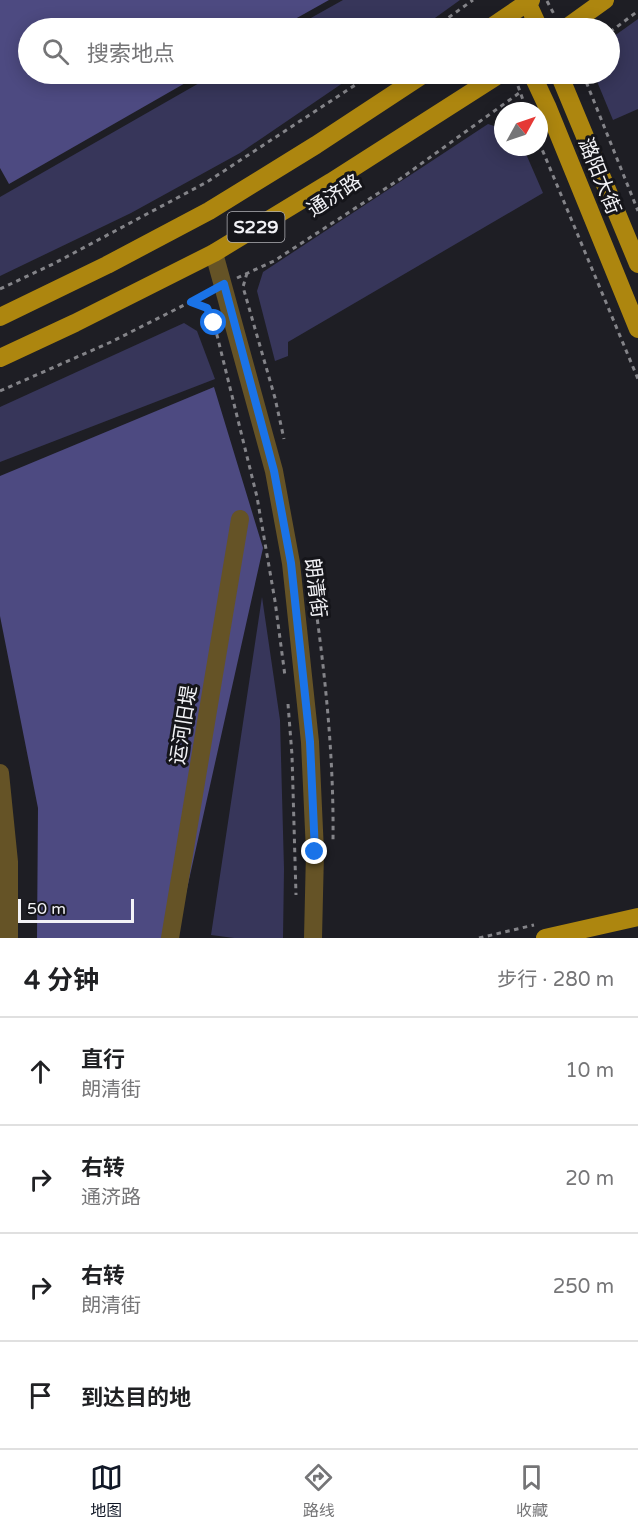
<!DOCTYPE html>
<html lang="zh">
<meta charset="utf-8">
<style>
body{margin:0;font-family:"Varela Round","Noto Sans SC",sans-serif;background:#f6f6f6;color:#202124}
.compass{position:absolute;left:494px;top:102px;width:54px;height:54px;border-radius:50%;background:#fff;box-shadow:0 3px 15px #0003;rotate:50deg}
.scale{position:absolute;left:18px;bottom:15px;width:116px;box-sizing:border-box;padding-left:6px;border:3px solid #f2f2f6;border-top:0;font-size:16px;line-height:21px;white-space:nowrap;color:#f2f2f6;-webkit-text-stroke:4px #15151a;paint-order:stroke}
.stop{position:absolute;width:18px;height:18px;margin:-14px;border:4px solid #1a73e8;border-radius:50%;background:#fff}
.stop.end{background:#1a73e8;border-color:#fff;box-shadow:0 2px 6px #0008}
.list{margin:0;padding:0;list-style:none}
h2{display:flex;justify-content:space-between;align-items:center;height:78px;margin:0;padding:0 24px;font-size:26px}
h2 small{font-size:20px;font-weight:400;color:#757577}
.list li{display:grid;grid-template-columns:39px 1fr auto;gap:18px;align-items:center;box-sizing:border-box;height:108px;padding:0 24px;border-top:2px solid #e0e0e0}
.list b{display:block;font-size:22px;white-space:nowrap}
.list p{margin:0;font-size:20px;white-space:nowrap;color:#757577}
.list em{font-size:20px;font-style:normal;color:#757577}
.icon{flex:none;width:33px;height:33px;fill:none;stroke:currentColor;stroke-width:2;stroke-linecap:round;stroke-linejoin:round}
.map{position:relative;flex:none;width:638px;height:938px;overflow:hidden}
.search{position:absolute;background:#fff;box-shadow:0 3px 15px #0003;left:18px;right:18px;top:18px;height:66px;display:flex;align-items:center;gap:15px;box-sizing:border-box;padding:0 21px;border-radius:33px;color:#757577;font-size:22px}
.sheet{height:510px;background:#fff}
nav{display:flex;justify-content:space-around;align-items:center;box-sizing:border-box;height:84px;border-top:2px solid #e0e0e0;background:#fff;font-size:16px;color:#757577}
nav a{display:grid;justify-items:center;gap:3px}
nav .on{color:#111827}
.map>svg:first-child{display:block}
.green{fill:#37365a}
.forest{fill:#4d4a81}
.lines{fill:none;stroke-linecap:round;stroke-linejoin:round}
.path{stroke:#848489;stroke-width:3;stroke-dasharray:4.5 4.5;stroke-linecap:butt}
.minor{stroke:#655326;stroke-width:18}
.major{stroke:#ad860f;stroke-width:18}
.route{stroke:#1a73e8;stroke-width:8}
.labels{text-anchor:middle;stroke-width:6;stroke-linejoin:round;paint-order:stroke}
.shield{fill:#15151a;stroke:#b0b0b4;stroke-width:1.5}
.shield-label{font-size:18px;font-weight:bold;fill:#f2f2f6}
.street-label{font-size:20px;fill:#f2f2f6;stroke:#15151a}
</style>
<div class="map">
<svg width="638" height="938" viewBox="0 0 638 938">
<rect width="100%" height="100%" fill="#1e1e24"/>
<path class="green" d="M343,0H460L421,28H293Z
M638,19V109L613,120L596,79V74H610V39Z
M215,74H356L240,153L131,213L0,276V197Z
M488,124L503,129V147H523L543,193L288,342V356L275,361L257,291L263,272Z
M184,323L197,331L215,379L0,462V407Z
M262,597L280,720L284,869L283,938H234L211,935Z"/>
<path class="forest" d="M0,0H329L279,28H28V74H201L9,184L0,168Z
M214,387L263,548L176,938H37L38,808L0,616V476Z"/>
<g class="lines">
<path class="path" d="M547,1L555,16
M434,28L473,0
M610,32L638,11
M583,74L638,211
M518,86L527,111
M539,142L638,379
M247,273L243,287L275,398L284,439
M237,278L274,261L400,179L522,91
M0,289L53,264L207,182L372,74
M191,302L207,308L214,323L257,497L275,601L285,676
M0,391L111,342L210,292
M311,575C324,662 334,752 333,840
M288,704L292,755L296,895
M479,938L534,925"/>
<path class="minor" d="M214,253L274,471L291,563L310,742L315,852L313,938
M0,773L9,862V938
M170,938L240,519"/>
<path class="major" d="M527,2L539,28
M490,28L531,0
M566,28L605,0
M532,74L547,106L638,329
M559,74L638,264
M0,317L107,265L209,211L316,145L424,74
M0,358L75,323L214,253L331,182L500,74
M545,938L638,917"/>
</g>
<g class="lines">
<path class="route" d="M214,323L207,308L191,302L224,284L274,471L291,563L310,742L315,852"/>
</g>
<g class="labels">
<rect class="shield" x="227.5" y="212" width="57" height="30" rx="4.5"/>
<g class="shield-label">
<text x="256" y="233">S229</text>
</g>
<g class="street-label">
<text transform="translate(600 176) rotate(68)" y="7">潞阳大街</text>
<text transform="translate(334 195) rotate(-33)" y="7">通济路</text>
<text transform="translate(316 588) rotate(83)" y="7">朗清街</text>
<text transform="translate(183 725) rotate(-81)" y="7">运河旧堤</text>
</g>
</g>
</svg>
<svg class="compass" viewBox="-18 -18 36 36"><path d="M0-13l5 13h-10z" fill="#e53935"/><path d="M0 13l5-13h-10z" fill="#757577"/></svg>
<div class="scale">50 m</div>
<div class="stop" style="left:214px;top:323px"></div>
<div class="stop end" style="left:315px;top:852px"></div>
<div class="search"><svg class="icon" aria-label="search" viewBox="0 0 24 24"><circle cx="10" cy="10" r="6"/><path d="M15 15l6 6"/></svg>搜索地点</div>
</div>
<section class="sheet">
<h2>4 分钟<small>步行 · 280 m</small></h2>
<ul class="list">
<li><svg class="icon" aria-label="ahead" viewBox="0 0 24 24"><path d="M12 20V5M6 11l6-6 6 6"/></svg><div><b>直行</b><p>朗清街</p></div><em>10 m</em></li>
<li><svg class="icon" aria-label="right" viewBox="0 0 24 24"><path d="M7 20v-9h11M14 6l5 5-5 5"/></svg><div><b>右转</b><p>通济路</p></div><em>20 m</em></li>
<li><svg class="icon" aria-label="right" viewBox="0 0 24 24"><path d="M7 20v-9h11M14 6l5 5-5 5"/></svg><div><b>右转</b><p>朗清街</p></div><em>250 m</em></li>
<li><svg class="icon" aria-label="arrive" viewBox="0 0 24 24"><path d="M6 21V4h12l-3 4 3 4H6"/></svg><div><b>到达目的地</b></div></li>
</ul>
</section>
<nav>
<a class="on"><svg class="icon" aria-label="map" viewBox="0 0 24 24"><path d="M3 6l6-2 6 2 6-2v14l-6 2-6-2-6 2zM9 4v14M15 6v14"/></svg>地图</a>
<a><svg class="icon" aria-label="directions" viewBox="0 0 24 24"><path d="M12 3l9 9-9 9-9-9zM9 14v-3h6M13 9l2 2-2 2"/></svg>路线</a>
<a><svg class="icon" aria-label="saved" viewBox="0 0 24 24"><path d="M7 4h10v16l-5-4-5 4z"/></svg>收藏</a>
</nav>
